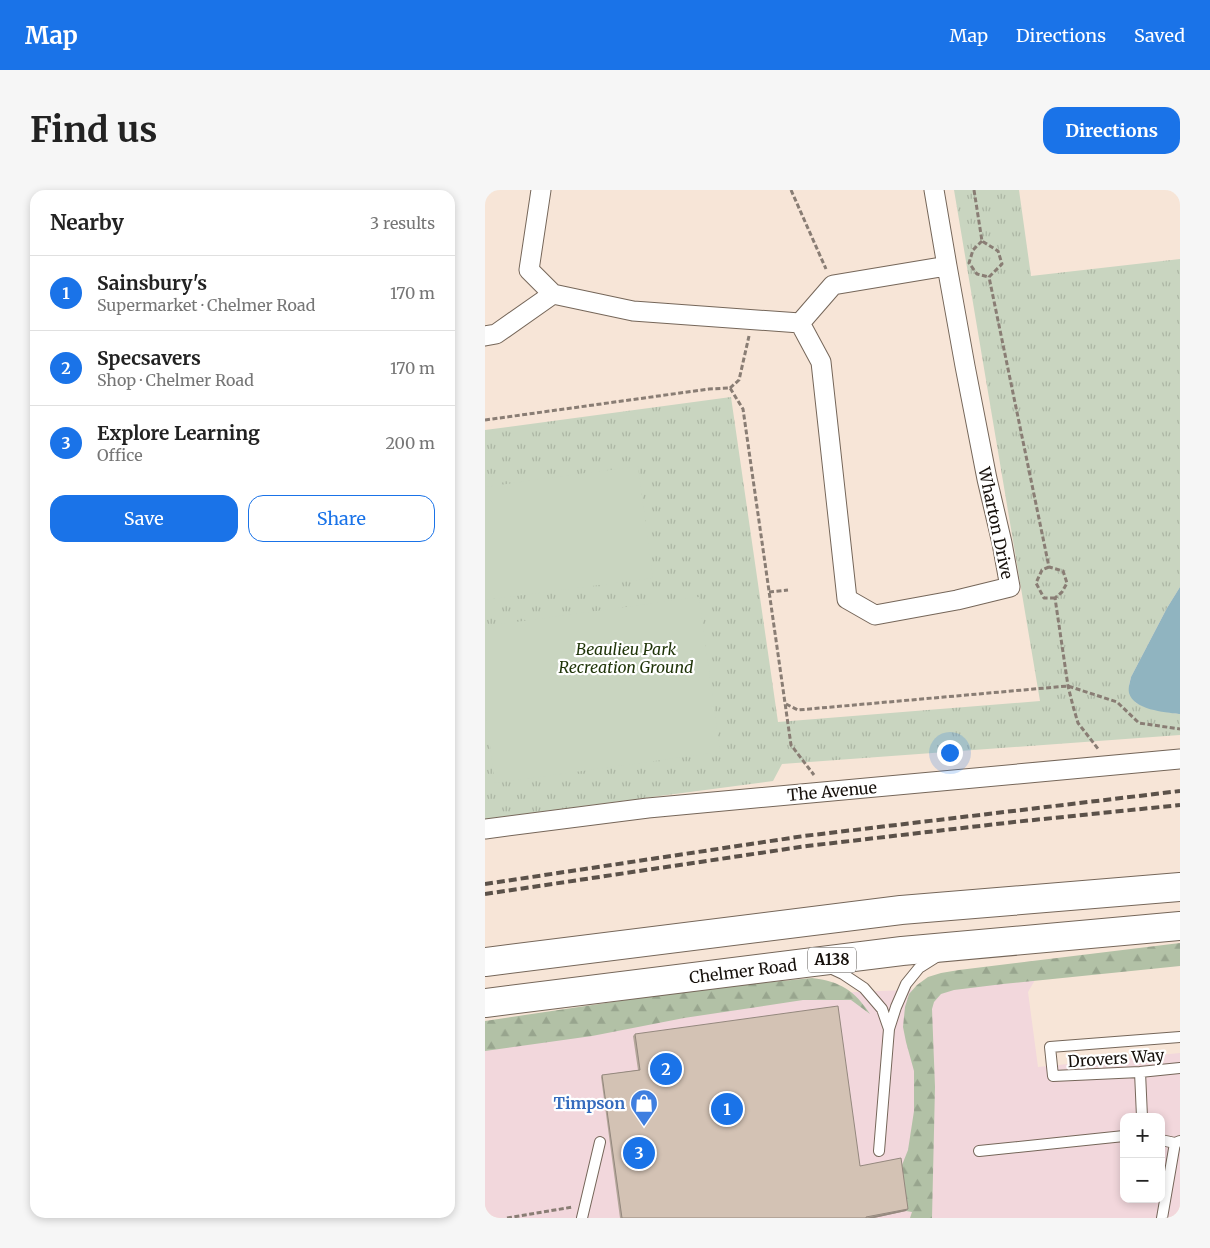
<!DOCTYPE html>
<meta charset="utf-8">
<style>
body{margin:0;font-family:Merriweather,serif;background:#f6f6f6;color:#222}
.controls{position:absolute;right:15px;bottom:15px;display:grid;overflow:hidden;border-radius:10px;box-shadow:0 2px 8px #0003}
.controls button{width:45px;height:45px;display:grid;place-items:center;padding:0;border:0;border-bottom:1px solid #e0e0e0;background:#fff;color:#222;font:25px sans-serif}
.you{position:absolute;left:464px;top:562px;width:18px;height:18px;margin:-12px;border:4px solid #fff;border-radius:50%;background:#1a73e8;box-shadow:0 0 0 8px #1a73e833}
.badge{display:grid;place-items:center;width:32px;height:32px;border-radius:50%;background:#1a73e8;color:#fff;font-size:16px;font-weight:700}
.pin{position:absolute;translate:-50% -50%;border:2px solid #fff;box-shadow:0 1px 5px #0006}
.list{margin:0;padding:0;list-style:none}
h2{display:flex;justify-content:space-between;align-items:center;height:65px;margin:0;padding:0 20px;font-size:21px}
h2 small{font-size:16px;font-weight:400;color:#767676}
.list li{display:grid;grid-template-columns:32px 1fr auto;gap:15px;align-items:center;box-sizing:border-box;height:75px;padding:0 20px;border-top:1px solid #e0e0e0}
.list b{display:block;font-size:19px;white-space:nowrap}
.list p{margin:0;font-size:16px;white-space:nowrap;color:#767676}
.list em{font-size:16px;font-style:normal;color:#767676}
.actions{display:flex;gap:10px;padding:15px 20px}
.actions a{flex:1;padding:11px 0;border:1px solid #1a73e8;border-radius:15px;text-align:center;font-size:18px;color:#1a73e8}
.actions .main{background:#1a73e8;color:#fff}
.map{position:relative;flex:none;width:695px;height:1028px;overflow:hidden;border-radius:15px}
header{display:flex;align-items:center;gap:30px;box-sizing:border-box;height:70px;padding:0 25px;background:#1a73e8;color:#fff}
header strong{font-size:24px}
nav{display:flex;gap:28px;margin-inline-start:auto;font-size:18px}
.intro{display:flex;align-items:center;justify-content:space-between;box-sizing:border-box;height:120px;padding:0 30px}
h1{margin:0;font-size:35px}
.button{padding:12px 22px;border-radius:15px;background:#1a73e8;color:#fff;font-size:18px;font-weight:700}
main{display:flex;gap:30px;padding:0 30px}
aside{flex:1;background:#fff;border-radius:15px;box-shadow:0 2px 8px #0003}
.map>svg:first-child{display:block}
.commercial{fill:#f2d7dc;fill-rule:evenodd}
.grass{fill:url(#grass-tufts)}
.forest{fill:url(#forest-firs)}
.pitch{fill:#c9d5c0}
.water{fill:#90b4c0}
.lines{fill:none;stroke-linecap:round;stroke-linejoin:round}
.lane-casing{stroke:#756659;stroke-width:12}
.street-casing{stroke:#756659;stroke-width:21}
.primary-casing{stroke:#756659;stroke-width:30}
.path{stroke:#897d74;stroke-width:3;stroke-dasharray:5 2.5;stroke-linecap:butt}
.lane{stroke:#fff;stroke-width:10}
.street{stroke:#fff;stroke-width:19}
.primary{stroke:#fff;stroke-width:28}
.rail{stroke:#5b5149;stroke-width:4;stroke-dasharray:8 4;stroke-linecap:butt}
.wall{fill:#b5a79b}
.shaded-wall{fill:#94887e}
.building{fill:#d3c2b4;stroke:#94887e}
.labels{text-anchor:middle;stroke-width:4.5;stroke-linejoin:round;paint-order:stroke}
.shield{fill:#fff;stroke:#5c5854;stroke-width:1}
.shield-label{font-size:15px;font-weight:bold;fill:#16100b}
.street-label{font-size:16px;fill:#16100b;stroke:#fff}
.park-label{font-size:16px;font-style:italic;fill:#1f3408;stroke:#fff}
.shop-label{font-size:16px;font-weight:bold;fill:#366cbe;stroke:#fff;text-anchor:end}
</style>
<header>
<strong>Map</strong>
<nav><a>Map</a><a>Directions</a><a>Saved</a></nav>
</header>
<div class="intro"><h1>Find us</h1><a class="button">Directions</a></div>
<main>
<aside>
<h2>Nearby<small>3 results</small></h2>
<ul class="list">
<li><span class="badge">1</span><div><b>Sainsbury's</b><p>Supermarket · Chelmer Road</p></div><em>170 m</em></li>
<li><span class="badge">2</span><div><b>Specsavers</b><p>Shop · Chelmer Road</p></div><em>170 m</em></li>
<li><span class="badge">3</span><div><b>Explore Learning</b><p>Office</p></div><em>200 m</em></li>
</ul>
<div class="actions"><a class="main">Save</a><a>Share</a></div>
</aside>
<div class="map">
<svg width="695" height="1028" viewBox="0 0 695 1028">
<defs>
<pattern id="grass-tufts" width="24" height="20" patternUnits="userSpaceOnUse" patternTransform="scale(1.25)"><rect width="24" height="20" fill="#c9d5c0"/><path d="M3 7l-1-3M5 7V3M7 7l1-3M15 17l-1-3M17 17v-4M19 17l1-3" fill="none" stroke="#acb6a4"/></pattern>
<pattern id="forest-firs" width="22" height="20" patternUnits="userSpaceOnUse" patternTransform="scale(1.25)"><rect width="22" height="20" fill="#b2c1a6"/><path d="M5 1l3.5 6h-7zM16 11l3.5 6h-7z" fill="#98a58e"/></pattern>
</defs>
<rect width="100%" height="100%" fill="#f7e5d7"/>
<path class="commercial" d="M550,790L543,802L553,877L695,863V1028H0V857L345,803L447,799ZM639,927H676V1009H639Z"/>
<path class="grass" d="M469,0H534L546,86L695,69V397L682,418L646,487L644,495L651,513C665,519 679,522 695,524V545L297,574L288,591L0,629V240L246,207L293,532L555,511Z"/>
<path class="forest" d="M695,753V776L518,794L469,800L456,804L449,812L447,819L450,897L447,1028H425L427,1022L421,1021L415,980L423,960L429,921V881L421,852L418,837L420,817L424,804L432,795L443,787L456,783L474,780Z
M327,788C355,791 370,801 385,824L366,810H318L199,828L107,846L0,861V831L215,799Z"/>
<path class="pitch" d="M153,276L168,388L0,410V297Z
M214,407L235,562L10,593L0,518V436Z"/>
<path class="water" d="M695,397V524H694C679,522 649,520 644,503C643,497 645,492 646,487L682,418Z"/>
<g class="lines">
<g class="lane-casing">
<path id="lane" d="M343,777L358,784L379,798L397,819L404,839
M695,847L565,857L568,886L655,882L695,878
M655,882L657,927
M676,950L690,953
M394,961L404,839L411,817L421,794L434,778L453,766
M494,961L639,946
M97,1028L115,952
M677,1028L690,953L695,951"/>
</g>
<g class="street-casing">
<path id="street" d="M56,0L44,80L68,104L148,121L315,133
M449,0L462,76
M462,76L480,176L502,289L517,353L525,397L472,410L390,425L362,409L336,172L315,133L348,95Z
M0,146L11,144L68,104
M0,639L163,618L695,569"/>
</g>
<g class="primary-casing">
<path id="primary" d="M0,772L416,720L695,697
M0,813L417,761L695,736"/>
</g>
<path class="path" d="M306,0L341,79
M489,0L497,51L513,61L517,74L504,87L564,377L578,381L582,393L577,402L570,408L583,496L588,516L593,533L614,560
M497,51L488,60L484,73L492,84L504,87
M245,198L254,190L264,146
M0,230L224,199L245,198L258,219L306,555L329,585
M564,377L557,380L551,393L559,408H570
M284,402L303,400
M301,514L313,520L583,496L632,512L654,533L695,539
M22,1028L88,1017"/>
<use href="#lane" class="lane"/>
<use href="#street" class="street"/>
<use href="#primary" class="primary"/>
<path class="rail" d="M0,694L319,646L695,601
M0,704L322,656L529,632L695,615"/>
</g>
<path class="wall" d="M150,844L375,976L421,1021L389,1028H135L116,887L117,885L153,880L148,846Z"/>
<path class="shaded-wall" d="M423,1019L421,1021L389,1028H381Z"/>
<path class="building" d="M353,816L375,976L416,968L423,1019L381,1027V1028H137L117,885L155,880L150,844Z"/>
<defs>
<g id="shop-pin" transform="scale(1.4375)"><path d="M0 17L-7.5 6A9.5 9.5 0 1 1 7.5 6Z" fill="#3f7fe0" stroke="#fff"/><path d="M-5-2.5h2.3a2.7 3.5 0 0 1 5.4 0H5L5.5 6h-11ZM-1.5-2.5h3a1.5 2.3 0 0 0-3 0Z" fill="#fff"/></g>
</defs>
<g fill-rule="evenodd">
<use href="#shop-pin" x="159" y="913"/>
</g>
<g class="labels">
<rect class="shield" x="323" y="757.5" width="48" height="25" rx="4"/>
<g class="shield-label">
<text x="347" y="775">A138</text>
</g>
<g class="street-label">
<text transform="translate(511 333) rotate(78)" y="6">Wharton Drive</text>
<text transform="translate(347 601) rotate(-5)" y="6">The Avenue</text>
<text transform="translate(258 781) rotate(-7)" y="6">Chelmer Road</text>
<text transform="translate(631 868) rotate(-4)" y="6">Drovers Way</text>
</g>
<g class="park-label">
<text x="141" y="465">Beaulieu Park<tspan x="141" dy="18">Recreation Ground</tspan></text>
</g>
<g class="shop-label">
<text x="140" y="919">Timpson</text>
</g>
</g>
</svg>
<div class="controls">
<button>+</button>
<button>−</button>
</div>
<div class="you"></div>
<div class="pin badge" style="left:242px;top:919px">1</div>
<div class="pin badge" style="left:181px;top:879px">2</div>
<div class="pin badge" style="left:154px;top:963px">3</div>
</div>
</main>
